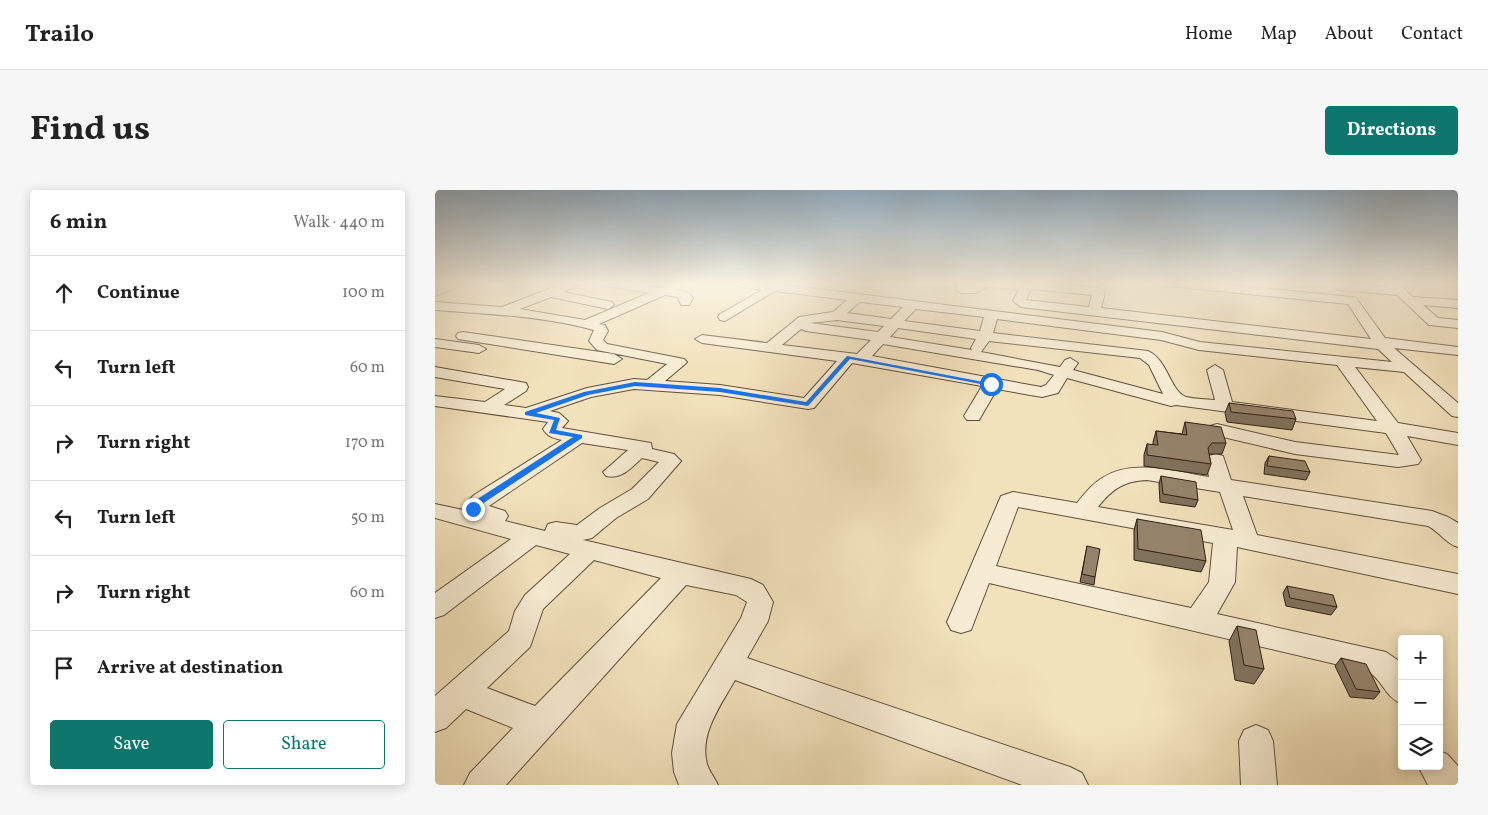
<!DOCTYPE html>
<meta charset="utf-8">
<style>
body{margin:0;font-family:Vollkorn,serif;background:#f6f6f6;color:#222}
.controls{position:absolute;right:15px;bottom:15px;display:grid;overflow:hidden;border-radius:5px;box-shadow:0 2px 12px #0003}
.controls button{width:45px;height:45px;display:grid;place-items:center;padding:0;border:0;border-bottom:1px solid #e0e0e0;background:#fff;color:#222;font:25px sans-serif}
.stop{position:absolute;width:15px;height:15px;margin:-11px;border:4px solid #1a73e8;border-radius:50%;background:#fff}
.stop.end{background:#1a73e8;border-color:#fff;box-shadow:0 1px 5px #0008}
.list{margin:0;padding:0;list-style:none}
h2{display:flex;justify-content:space-between;align-items:center;height:65px;margin:0;padding:0 20px;font-size:21px}
h2 small{font-size:16px;font-weight:400;color:#767676}
.list li{display:grid;grid-template-columns:32px 1fr auto;gap:15px;align-items:center;box-sizing:border-box;height:75px;padding:0 20px;border-top:1px solid #e0e0e0}
.list b{display:block;font-size:19px;white-space:nowrap}
.list em{font-size:16px;font-style:normal;color:#767676}
.actions{display:flex;gap:10px;padding:15px 20px}
.actions a{flex:1;padding:11px 0;border:1px solid #0f766e;border-radius:5px;text-align:center;font-size:18px;color:#0f766e}
.actions .main{background:#0f766e;color:#fff}
.icon{flex:none;width:28px;height:28px;fill:none;stroke:currentColor;stroke-width:2;stroke-linecap:round;stroke-linejoin:round}
.map{position:relative;flex:none;width:1023px;height:595px;overflow:hidden;border-radius:5px}
header{display:flex;align-items:center;gap:30px;box-sizing:border-box;height:70px;padding:0 25px;background:#fff;border-bottom:1px solid #e0e0e0}
header strong{font-size:24px}
nav{display:flex;gap:28px;margin-inline-start:auto;font-size:18px}
.intro{display:flex;align-items:center;justify-content:space-between;box-sizing:border-box;height:120px;padding:0 30px}
h1{margin:0;font-size:35px}
.button{padding:12px 22px;border-radius:5px;background:#0f766e;color:#fff;font-size:18px;font-weight:700}
main{display:flex;gap:30px;padding:0 30px}
aside{flex:1;background:#fff;border-radius:5px;box-shadow:0 2px 12px #0003}
.map>svg:first-child{display:block}
.lines{fill:none;stroke-linecap:round;stroke-linejoin:round}
.minor-casing{stroke:#61503f;stroke-width:2}
.minor{fill:#f7ecd3;fill-rule:evenodd}
.wall{fill:#80725d;stroke:#311f15}
.building{fill:#95846c;stroke:#311f15}
.route{fill:#1a73e8}
</style>
<header>
<strong>Trailo</strong>
<nav><a>Home</a><a>Map</a><a>About</a><a>Contact</a></nav>
</header>
<div class="intro"><h1>Find us</h1><a class="button">Directions</a></div>
<main>
<aside>
<h2>6 min<small>Walk · 440 m</small></h2>
<ul class="list">
<li><svg class="icon" aria-label="ahead" viewBox="0 0 24 24"><path d="M12 20V5M6 11l6-6 6 6"/></svg><div><b>Continue</b></div><em>100 m</em></li>
<li><svg class="icon" aria-label="left" viewBox="0 0 24 24"><path d="M17 20v-9H6M10 6l-5 5 5 5"/></svg><div><b>Turn left</b></div><em>60 m</em></li>
<li><svg class="icon" aria-label="right" viewBox="0 0 24 24"><path d="M7 20v-9h11M14 6l5 5-5 5"/></svg><div><b>Turn right</b></div><em>170 m</em></li>
<li><svg class="icon" aria-label="left" viewBox="0 0 24 24"><path d="M17 20v-9H6M10 6l-5 5 5 5"/></svg><div><b>Turn left</b></div><em>50 m</em></li>
<li><svg class="icon" aria-label="right" viewBox="0 0 24 24"><path d="M7 20v-9h11M14 6l5 5-5 5"/></svg><div><b>Turn right</b></div><em>60 m</em></li>
<li><svg class="icon" aria-label="arrive" viewBox="0 0 24 24"><path d="M6 21V4h12l-3 4 3 4H6"/></svg><div><b>Arrive at destination</b></div></li>
</ul>
<div class="actions"><a class="main">Save</a><a>Share</a></div>
</aside>
<div class="map">
<svg width="1023" height="595" viewBox="0 0 1023 595">
<rect width="100%" height="100%" fill="#f2e2bc"/>
<filter id="stains"><feTurbulence type="fractalNoise" baseFrequency=".004" numOctaves="4"/><feColorMatrix values="0 0 0 0 .2 0 0 0 0 .09 0 0 0 0 .02 0 0 0 .5 -.17"/></filter>
<radialGradient id="worn" r=".72"><stop offset=".6" stop-color="#630" stop-opacity="0"/><stop offset="1" stop-color="#630" stop-opacity=".3"/></radialGradient>
<g class="lines">
<g class="minor-casing">
<path id="minor" d="M14,93H33L0,106V98Z
M129,93H147L128,102L177,112L179,115L173,119L116,107L85,119L150,130L214,103L172,96L166,93H198L226,98L236,93H253L242,100C249,101 254,102 258,108L254,115H246L243,107L230,105L164,134L170,135L173,141L168,150L172,154L249,169L252,172L249,175L230,191L285,195L369,208L402,171L267,153L260,149L267,145L332,153L364,127L398,122L412,110L340,101L290,131L285,130L283,127L285,124L327,100L302,96L296,93H335L727,142L765,152L957,172L943,159L586,117L578,111L584,99L552,97L541,103H526L520,99L522,96L540,93H613L664,98L670,102L666,118L936,149L913,114L733,96L727,93H774L917,107L921,108L950,148L1023,157V165L959,158L1023,213V227L1017,226L969,182L920,177L963,233L1023,243V255L972,246L986,270L983,274L963,277L860,264L775,244L773,240L775,236L782,234L860,252L964,265L951,243L741,215L736,216L632,188L623,203L607,207L562,199L544,230H532L529,226L547,196L417,173L379,218L373,219L285,205L199,199L156,207L115,221L124,223L133,231L127,238L216,253L217,259L239,264L246,271L213,309L181,328L157,348L148,350L316,389L328,395L338,412L333,431L312,468L635,577L647,583L653,595H587L300,490C286,515 264,544 272,574C274,581 280,588 283,595H244L239,582L237,563L242,534L306,428L312,412L301,405L251,395L71,595H29L35,583L78,538L31,519L11,538L0,542V506L74,441L80,421L90,405L135,364L101,355L9,425L0,428V403L76,349L0,328V314L28,320L30,314L39,305L127,250C118,248 113,247 108,239L113,232L0,216V206L50,212L70,199L0,187V177L91,193L93,197L91,201L69,215L91,218L152,198L199,189L212,190L232,174L162,160L154,151L159,140C107,126 53,124 0,120V112L67,117ZM596,99L657,105L654,117L591,110ZM425,112L468,117L456,129L412,123ZM481,119L549,127L545,141L469,131ZM562,129L726,150L764,160L902,175L942,231L797,212L788,180L780,175L772,180L780,210C771,209 760,209 751,207C735,201 733,170 713,161L558,143ZM402,130L449,136L443,142L375,133ZM463,138L541,149L536,158L537,160L455,147ZM366,139L371,141L436,150L422,164L347,155ZM554,151L705,168L714,175L728,204L638,180L643,173L635,168L630,170L625,177L546,162ZM448,154L603,180L619,185L611,195L606,197L437,166ZM147,253L193,260L168,282L171,286C186,290 196,278 207,268L224,272L197,299L165,318L142,335L121,332L113,334L110,341L70,331L73,326L70,321L54,316ZM159,370L226,388L100,516L52,498L95,457L108,419Z
M907,93L954,97L950,93H963L978,107L1023,110V118L988,115L1003,128L1023,130V138L994,135L962,105L903,100V94Z
M28,142L179,164L187,169L179,174L23,149L21,146L23,143Z
M0,149L44,155L51,159L44,163L0,157Z
M781,264L788,266L796,290L997,321L1013,327L1023,333V357C1011,354 1005,342 993,336L808,306L822,345L1023,384V404L802,357L800,392L782,424L951,462L967,473V514C951,508 948,491 934,482L554,393L536,440L526,443L516,440L512,432L566,306L578,302L642,313C649,304 657,294 667,288C698,268 741,282 774,287L771,270L774,266ZM712,290L785,302L798,340L663,317C677,299 689,291 712,290ZM583,317L778,353L774,392L756,418L561,376Z
M821,535L833,540L838,551L842,595H806L804,551L809,540Z
M1004,561L1012,564L1023,576V595H993L983,576H1004Z"/>
</g>
<use href="#minor" class="minor"/>
</g>
<path class="wall" d="M794,213L861,229L857,240L792,232L790,223Z
M750,232L791,253L787,264H774L776,274L772,285L709,276V265L712,254L718,255V252L721,241L747,244Z
M834,266L875,282L871,290L829,284L830,273Z
M726,286L763,310L760,317L725,312L724,294Z
M702,329L771,371L766,382L699,370V340Z
M652,356L660,387L659,395L645,392Z
M852,396L902,417L896,425L851,416L848,403Z
M802,436L829,479L819,494L800,490L794,451Z
M906,468L945,502L939,509L915,507L900,476Z"/>
<path class="building" d="M794,213L858,221L861,229L796,222Z
M750,232L786,237L791,253H777L773,258L776,274L712,265V254L723,255L721,241L752,245Z
M834,266L870,271L875,282L832,276Z
M726,286L761,292L763,310L728,304Z
M702,329L766,340L771,371L703,359Z
M652,356L665,359L660,387L647,384Z
M852,396L898,405L902,417L855,408Z
M802,436L821,440L829,479L809,475Z
M906,468L931,474L945,502L921,499Z"/>
<linearGradient id="sky" x2="0" y2="1"><stop stop-color="#91acc0"/><stop offset="0.53" stop-color="#f9f2e1"/><stop offset="1" stop-color="#f9f2e1" stop-opacity="0"/></linearGradient>
<rect width="1023" height="177" fill="url(#sky)"/>
<path class="route" d="M412,166L559,194L556,196L415,169L373,216L285,202L200,196L153,205L101,223L125,228L121,240L147,245V248L50,312L41,321L34,319L44,308L138,247L114,243L119,230L90,225V222L149,202L200,192L285,198L371,212Z"/>
<rect width="100%" height="100%" filter="url(#stains)"/>
<rect width="100%" height="100%" fill="url(#worn)"/>
</svg>
<div class="controls">
<button>+</button>
<button>−</button>
<button><svg class="icon" aria-label="layers" viewBox="0 0 24 24"><path d="M12 4l9 5-9 5-9-5zM3 14l9 5 9-5"/></svg></button>
</div>
<div class="stop" style="left:556px;top:194px"></div>
<div class="stop end" style="left:38px;top:319px"></div>
</div>
</main>
